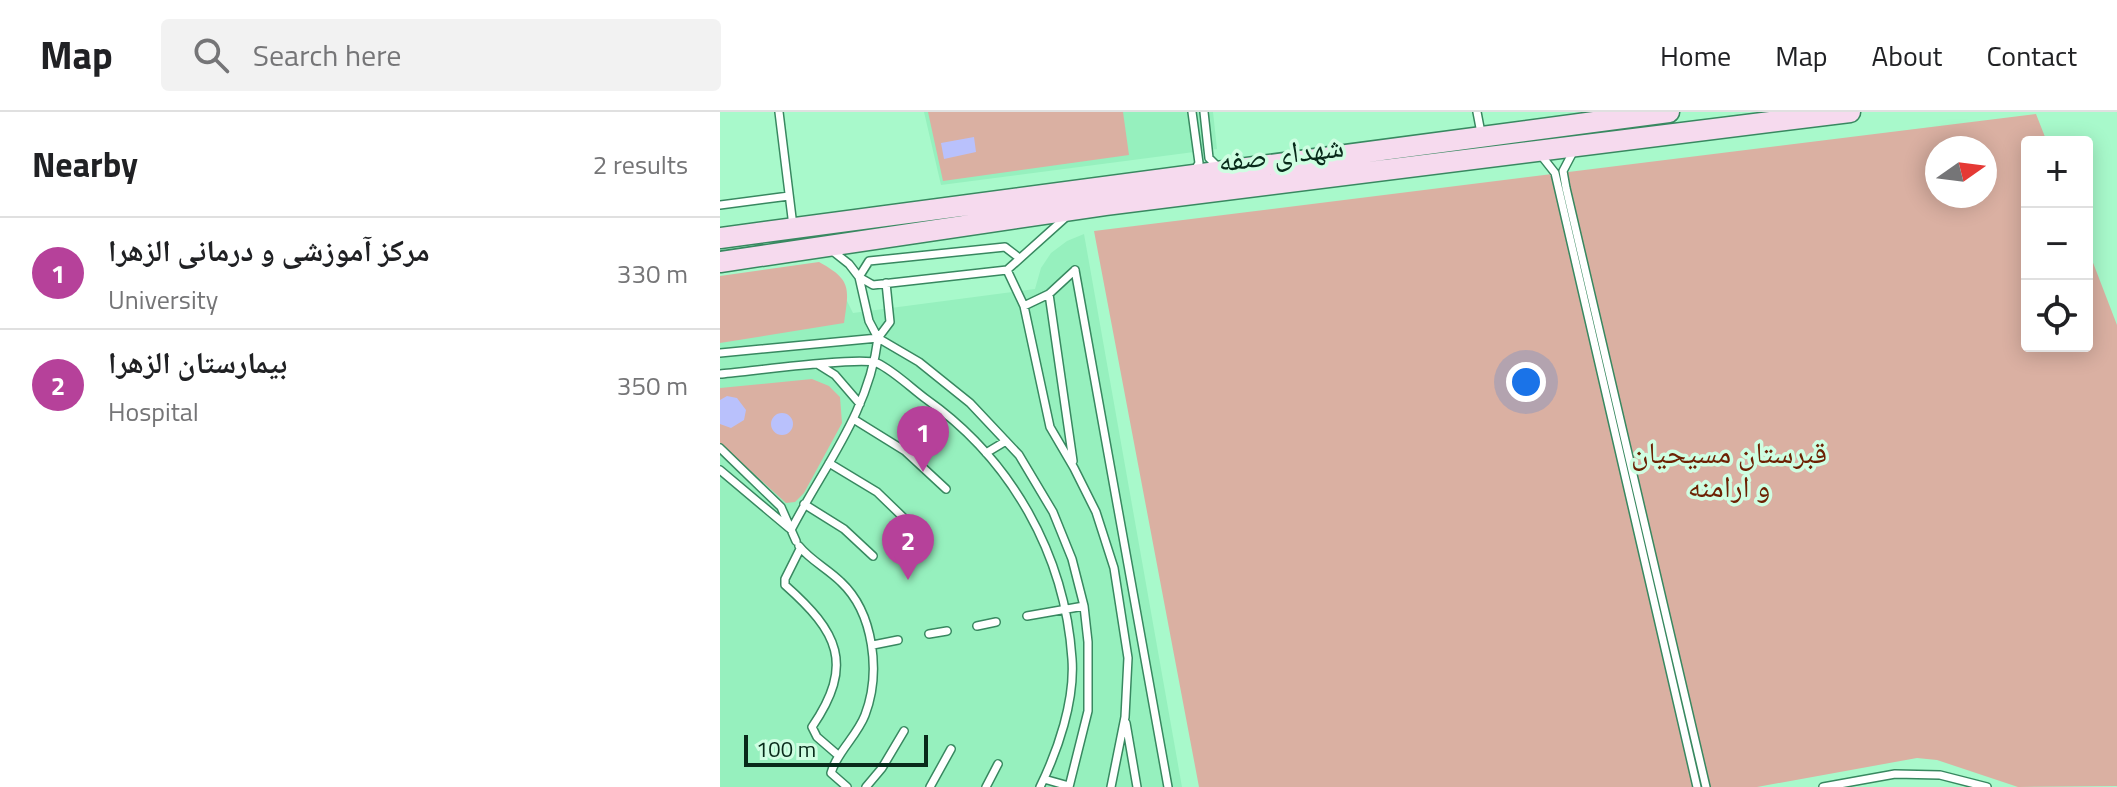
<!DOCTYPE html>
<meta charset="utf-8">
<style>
body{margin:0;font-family:"Titillium Web","Noto Naskh Arabic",sans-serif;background:#f2f2f2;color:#202124}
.controls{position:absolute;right:24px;top:24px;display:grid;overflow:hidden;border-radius:8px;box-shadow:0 4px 20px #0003}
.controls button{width:72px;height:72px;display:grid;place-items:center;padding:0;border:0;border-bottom:2px solid #e0e0e0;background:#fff;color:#202124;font:40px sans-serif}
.compass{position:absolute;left:1205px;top:24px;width:72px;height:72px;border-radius:50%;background:#fff;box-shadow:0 4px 20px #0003;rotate:76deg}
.scale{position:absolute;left:24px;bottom:20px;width:184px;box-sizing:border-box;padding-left:8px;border:4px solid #082a1a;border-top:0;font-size:22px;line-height:28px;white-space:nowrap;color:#082a1a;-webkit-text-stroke:6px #cffee2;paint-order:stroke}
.you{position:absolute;left:806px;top:270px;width:28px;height:28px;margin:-20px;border:6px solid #fff;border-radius:50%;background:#1a73e8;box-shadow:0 0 0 12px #1a73e833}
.badge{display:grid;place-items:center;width:52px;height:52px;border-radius:50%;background:#b6419a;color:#fff;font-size:26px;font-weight:700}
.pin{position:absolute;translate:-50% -66px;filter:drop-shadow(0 2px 4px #0008)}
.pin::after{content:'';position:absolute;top:42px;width:28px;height:24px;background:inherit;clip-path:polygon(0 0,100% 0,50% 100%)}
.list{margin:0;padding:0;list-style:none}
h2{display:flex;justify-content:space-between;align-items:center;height:104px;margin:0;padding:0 32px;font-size:34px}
h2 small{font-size:26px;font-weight:400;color:#757577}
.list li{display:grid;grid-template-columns:52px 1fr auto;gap:24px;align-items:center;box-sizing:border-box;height:112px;padding:0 32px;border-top:2px solid #e0e0e0}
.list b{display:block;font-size:30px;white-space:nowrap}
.list p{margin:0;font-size:26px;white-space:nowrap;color:#757577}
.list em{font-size:26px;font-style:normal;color:#757577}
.icon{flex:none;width:44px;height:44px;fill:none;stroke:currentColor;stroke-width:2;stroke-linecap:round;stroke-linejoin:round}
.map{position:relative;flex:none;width:1397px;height:675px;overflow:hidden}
header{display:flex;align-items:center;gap:48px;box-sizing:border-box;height:112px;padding:0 40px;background:#fff;border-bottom:2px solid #e0e0e0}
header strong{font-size:38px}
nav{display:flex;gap:44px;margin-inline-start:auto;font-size:28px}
.search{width:560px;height:72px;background:#f2f2f2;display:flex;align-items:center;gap:20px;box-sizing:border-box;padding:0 28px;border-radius:8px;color:#757577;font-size:30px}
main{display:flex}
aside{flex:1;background:#fff}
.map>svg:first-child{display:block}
.built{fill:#96f0be}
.green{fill:#dab0a2;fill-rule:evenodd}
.water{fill:#b9c1fc}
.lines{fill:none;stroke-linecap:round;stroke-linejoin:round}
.lane-casing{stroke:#388860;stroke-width:10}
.secondary-casing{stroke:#388860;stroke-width:23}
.lane{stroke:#fff;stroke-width:7}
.secondary{stroke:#f6daee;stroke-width:20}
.labels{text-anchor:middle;stroke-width:7;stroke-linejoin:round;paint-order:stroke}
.street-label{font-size:30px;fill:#082a1a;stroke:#cffee2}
.park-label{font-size:30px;fill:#6c2103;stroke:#cffee2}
</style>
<header>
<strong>Map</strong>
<div class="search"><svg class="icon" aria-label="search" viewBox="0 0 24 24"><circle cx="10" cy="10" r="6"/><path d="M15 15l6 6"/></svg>Search here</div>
<nav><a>Home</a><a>Map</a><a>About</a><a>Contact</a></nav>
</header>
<main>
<aside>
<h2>Nearby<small>2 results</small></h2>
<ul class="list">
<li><span class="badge">1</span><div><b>مرکز آموزشی و درمانی الزهرا</b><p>University</p></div><em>330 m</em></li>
<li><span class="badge">2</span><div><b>بیمارستان الزهرا</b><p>Hospital</p></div><em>350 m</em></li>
</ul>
</aside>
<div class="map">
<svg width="1397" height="675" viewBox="0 0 1397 675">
<rect width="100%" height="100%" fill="#a8f9cb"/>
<path class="built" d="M204,0H493L497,37L221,73Z
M364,122L462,675H0V168L120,175L133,201L315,177L321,156L331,141L347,129Z"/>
<path class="green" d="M208,0H403L409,43L223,69Z
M1316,2L1327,30H1307V234H1367V135L1397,213V674L1298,675L1217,648L1197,646L1037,675H479L374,119ZM1217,36H1265V84H1217Z
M99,150C132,168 129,176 124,211L0,231V164Z
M92,267L109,274L120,285L122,311L84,381L75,390L66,391L0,331V276Z"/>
<path class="water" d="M254,25L256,40L224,47L221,31Z
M7,284L17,286L26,298L24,308L11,316L0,312V288Z
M51 312a11 11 0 1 1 22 0a11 11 0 1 1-22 0Z"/>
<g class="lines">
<g class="lane-casing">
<path id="lane" d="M59,0L73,114
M472,0L479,51L474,60
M484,0L489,46L499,56
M757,0L761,21
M853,40L843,59L846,76L986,675
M820,42L835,61L977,675
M0,93L69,84
M110,137L129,152L139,165L149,209L158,226L170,210L166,171
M287,158L304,194L330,315L354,356L376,400L394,456L408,546L405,605L391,675
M355,158L448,675
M139,165L153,173L287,158L345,106
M139,165L149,149L285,135L298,145
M329,182L353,349
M304,194L329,182L355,158
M0,241L158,226L199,250L250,291L299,343L333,400L352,447L364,494L368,530V599L349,675
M99,253L115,263L140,292
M0,262C25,260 141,244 157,251C174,259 191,276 206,287C291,347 345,442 352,547C355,589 338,638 320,675
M135,308L185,339L226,377
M0,336L61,395L76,429
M266,341L286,329
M109,351L157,380L187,409
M0,358L69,416
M84,392L124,417L153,444
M71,418C104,354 149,300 158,226
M79,434C90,448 108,457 121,470C154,501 161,561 145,603C137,624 117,640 111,661L127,675
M80,437L65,467V473C118,520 135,552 92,615L97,625L119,644
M307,504L364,494
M257,514L276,510
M209,522L227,519
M153,533L178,528
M406,611L417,675
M324,667L349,674
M146,675L162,656L184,619
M210,675L231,637
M266,675L278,652
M1103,675L1175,662L1220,663L1267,675"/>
</g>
<g class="secondary-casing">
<path id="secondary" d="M0,126L949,0
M0,150L385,93L1130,0"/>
</g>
<use href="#lane" class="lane"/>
<use href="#secondary" class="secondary"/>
</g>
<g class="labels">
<g class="street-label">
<text transform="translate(561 42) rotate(-7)" y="10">شهدای صفه</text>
</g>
<g class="park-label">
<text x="1009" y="351">قبرستان مسیحیان<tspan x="1009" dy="34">و ارامنه</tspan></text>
</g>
</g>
</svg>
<div class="controls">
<button>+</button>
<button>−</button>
<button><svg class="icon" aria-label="locate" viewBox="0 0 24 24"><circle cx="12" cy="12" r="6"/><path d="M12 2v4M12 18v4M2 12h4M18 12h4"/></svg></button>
</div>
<svg class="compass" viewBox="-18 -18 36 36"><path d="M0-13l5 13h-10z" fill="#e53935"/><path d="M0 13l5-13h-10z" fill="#757577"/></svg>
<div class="scale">100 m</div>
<div class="you"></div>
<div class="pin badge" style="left:203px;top:360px">1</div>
<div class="pin badge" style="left:188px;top:468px">2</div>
</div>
</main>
